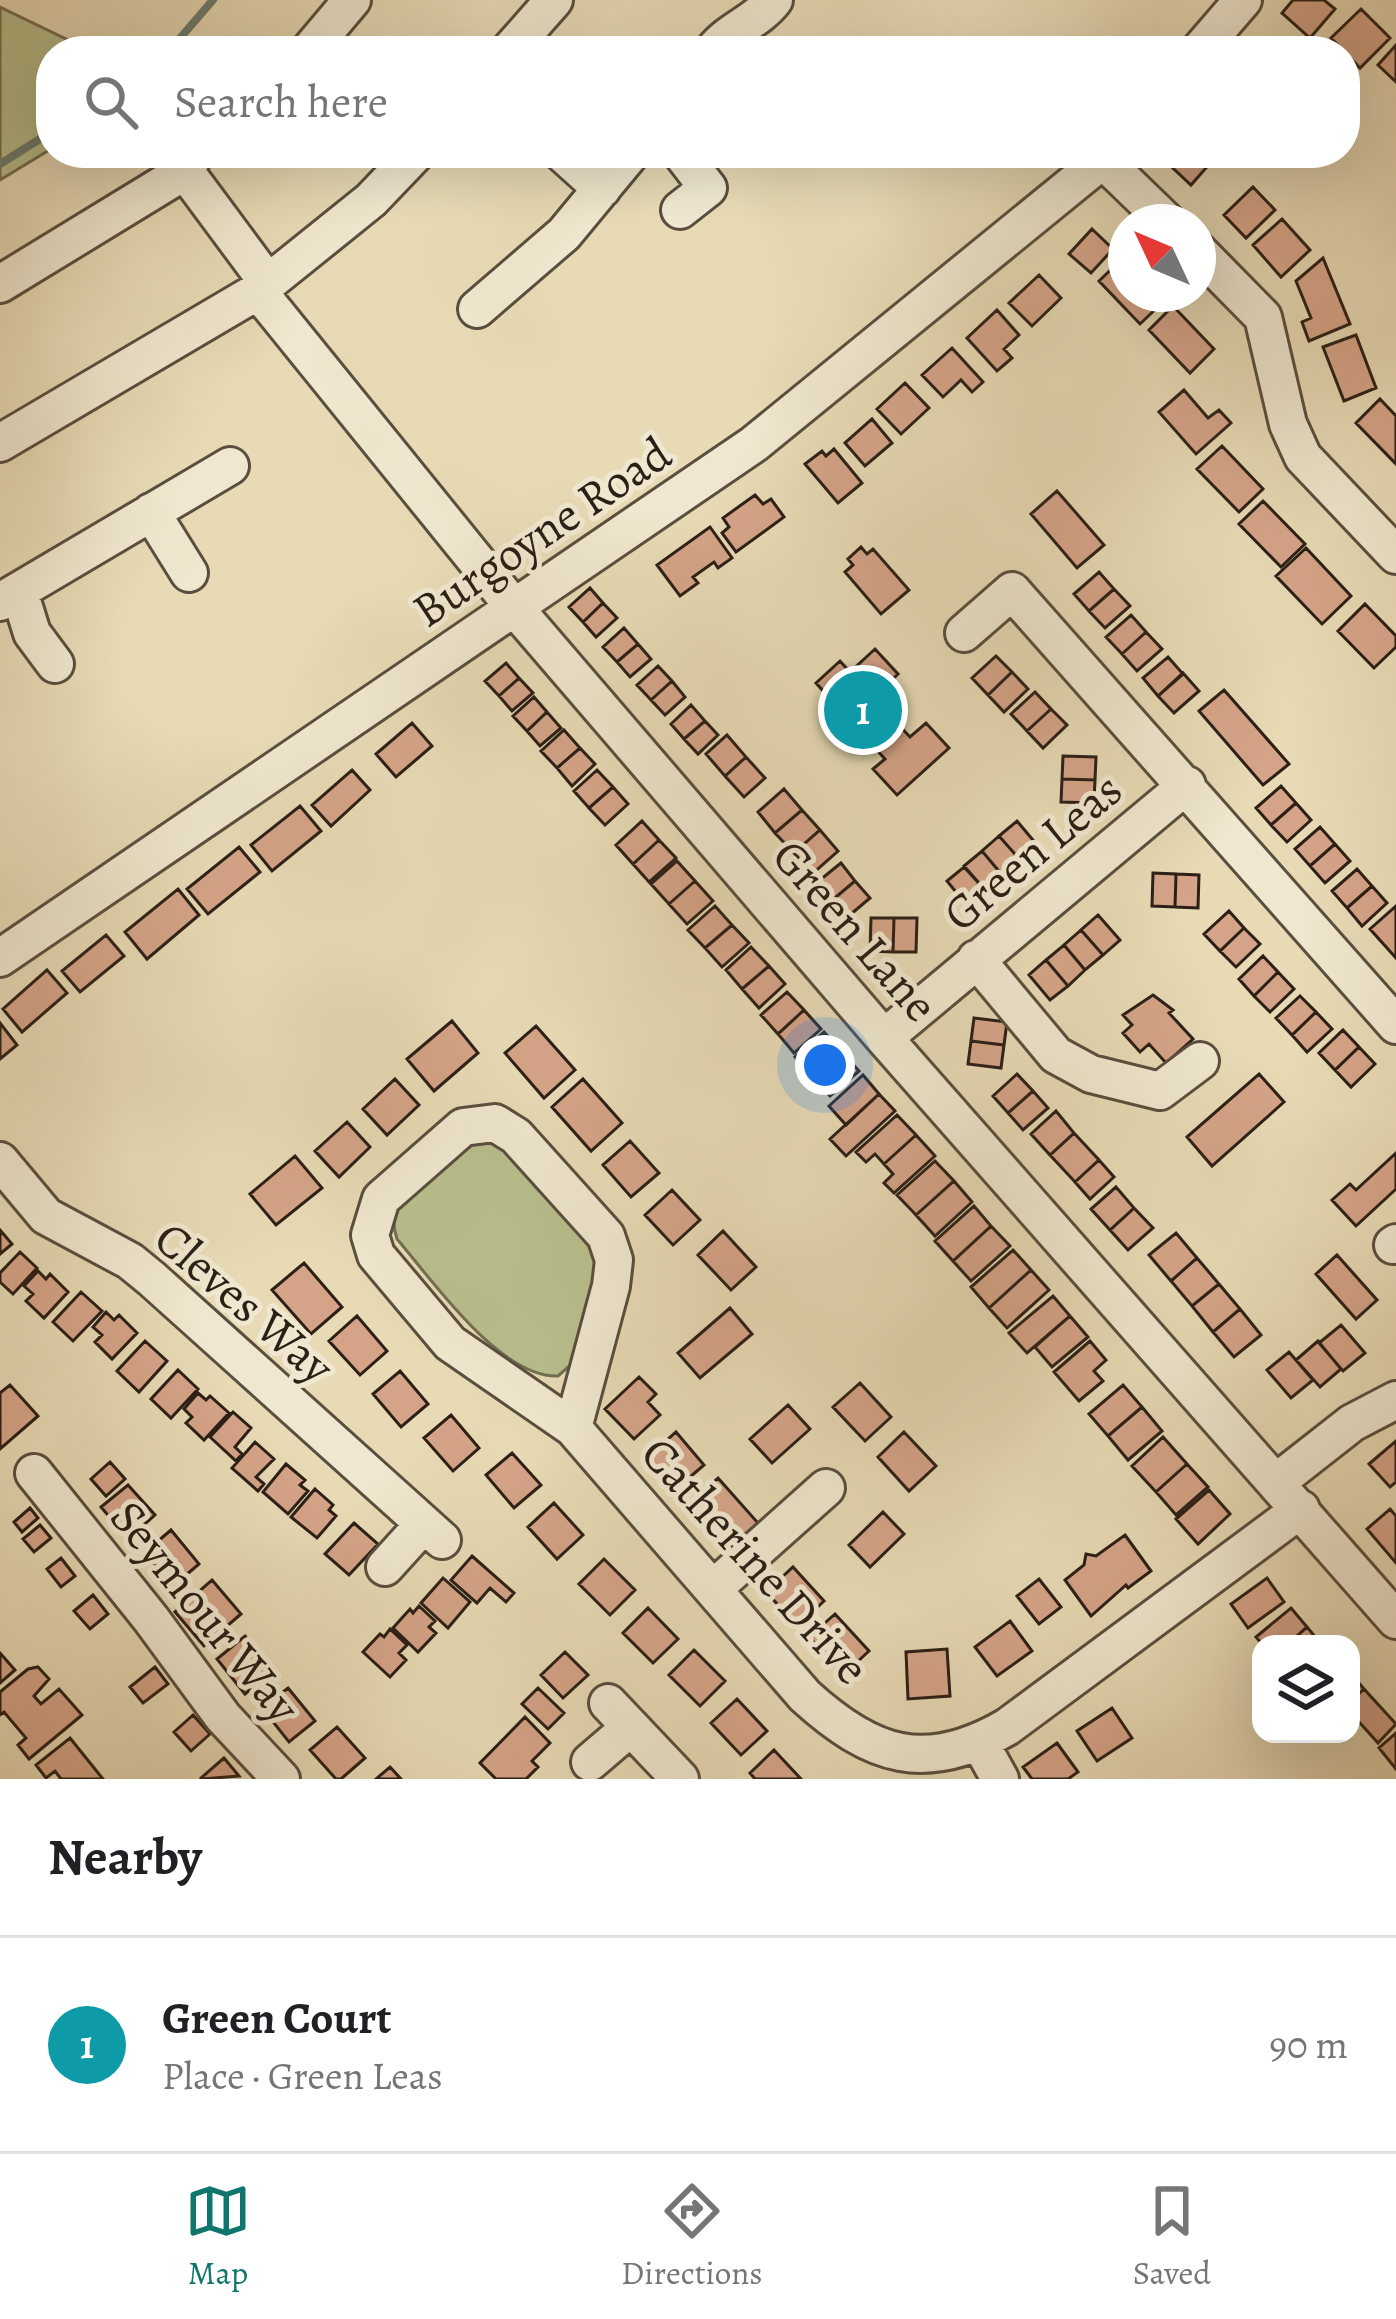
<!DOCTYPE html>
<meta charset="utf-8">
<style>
body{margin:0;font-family:Alegreya,serif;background:#f6f6f6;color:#202124}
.controls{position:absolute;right:36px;bottom:36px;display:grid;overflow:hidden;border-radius:24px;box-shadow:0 12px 48px #0002}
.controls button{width:108px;height:108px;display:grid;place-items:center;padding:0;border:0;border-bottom:3px solid #e0e0e0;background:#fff;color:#202124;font:60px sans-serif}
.compass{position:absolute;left:1108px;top:204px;width:108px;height:108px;border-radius:50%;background:#fff;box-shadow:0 12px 48px #0002;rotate:314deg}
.you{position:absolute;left:825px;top:1065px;width:42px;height:42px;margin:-30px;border:9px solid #fff;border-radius:50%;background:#1a73e8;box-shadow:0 0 0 18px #1a73e833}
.badge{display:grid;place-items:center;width:78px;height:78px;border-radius:50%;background:#0f766e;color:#fff;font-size:39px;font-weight:700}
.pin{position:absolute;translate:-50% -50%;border:6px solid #fff;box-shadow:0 3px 12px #0006}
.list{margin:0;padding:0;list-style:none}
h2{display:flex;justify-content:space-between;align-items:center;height:156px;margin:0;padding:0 48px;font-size:51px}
h2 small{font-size:39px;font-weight:400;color:#757577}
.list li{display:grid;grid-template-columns:78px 1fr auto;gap:36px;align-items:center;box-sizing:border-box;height:216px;padding:0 48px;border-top:3px solid #e0e0e0}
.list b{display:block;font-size:45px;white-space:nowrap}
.list p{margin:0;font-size:39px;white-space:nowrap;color:#757577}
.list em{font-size:39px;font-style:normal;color:#757577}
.icon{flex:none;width:66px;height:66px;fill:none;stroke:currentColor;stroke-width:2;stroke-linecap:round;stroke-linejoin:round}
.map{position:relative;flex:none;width:1396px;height:1779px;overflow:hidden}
.search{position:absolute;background:#fff;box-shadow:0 12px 48px #0002;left:36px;right:36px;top:36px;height:132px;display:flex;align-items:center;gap:30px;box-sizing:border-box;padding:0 42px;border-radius:48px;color:#757577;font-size:45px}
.sheet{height:372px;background:#fff}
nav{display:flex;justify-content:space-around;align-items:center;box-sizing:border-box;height:168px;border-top:3px solid #e0e0e0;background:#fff;font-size:33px;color:#757577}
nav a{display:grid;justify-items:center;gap:6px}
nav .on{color:#0f766e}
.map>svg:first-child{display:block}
.green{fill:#b8be8c;stroke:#726e51;stroke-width:3}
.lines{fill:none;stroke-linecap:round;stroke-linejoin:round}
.stream{stroke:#6c7c71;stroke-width:8}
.building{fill:#d5a488;stroke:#2b1f16;stroke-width:3}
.minor-casing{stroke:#5a4e3e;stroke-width:42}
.minor{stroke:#efe7cf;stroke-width:36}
.labels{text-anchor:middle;stroke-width:10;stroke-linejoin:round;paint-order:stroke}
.street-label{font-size:48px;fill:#2b1f16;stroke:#efe7cf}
</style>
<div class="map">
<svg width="1396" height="1779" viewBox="0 0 1396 1779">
<rect width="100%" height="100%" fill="#e7dab5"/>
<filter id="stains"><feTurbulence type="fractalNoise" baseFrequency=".00167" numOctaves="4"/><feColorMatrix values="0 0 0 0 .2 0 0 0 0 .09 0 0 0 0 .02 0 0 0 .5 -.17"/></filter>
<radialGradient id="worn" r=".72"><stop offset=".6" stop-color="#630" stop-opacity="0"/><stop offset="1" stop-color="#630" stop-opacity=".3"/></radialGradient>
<path class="green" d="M0,7L91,51H51V149L0,180Z
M484,1136L495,1139L602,1253L573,1363L558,1376C500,1378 433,1281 397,1239C393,1227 392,1214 400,1202C415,1180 460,1148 484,1136Z"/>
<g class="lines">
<path class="stream" d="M169,51L213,0
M0,164L51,132"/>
</g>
<path class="building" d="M1293,0H1324L1335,9L1310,38L1282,13Z
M1361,9L1390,38L1360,68L1331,38Z
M1396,45V82L1378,65Z
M1165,153H1204L1212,161L1191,185L1161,157Z
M1253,187L1275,210L1246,238L1224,215Z
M1282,219L1310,250L1281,277L1253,245Z
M1092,229L1113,249L1091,273L1069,254Z
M1123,258L1126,262V294H1157L1164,301L1140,324L1099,281Z
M1323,258L1350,324L1309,341L1302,322L1311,318L1296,281Z
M1039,275L1061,298L1032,326L1009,303Z
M1173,306L1214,349L1190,373L1149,330Z
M997,310L1019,335L1004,349L1012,358L997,371L967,338Z
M1356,335L1376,388L1344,401L1323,347Z
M952,348L983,382L972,392L961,380L943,397L922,375Z
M905,383L929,408L901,434L877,409Z
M1184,390L1208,418L1219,410L1231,423L1196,454L1159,412Z
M1380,399L1396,416V464L1356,423Z
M872,419L892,443L865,466L845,443Z
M1222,446L1263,489L1239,512L1197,469Z
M834,449L862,483L838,503L805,464L822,451L826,456Z
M1057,491L1104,545L1077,568L1031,514Z
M755,495L763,504L771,499L784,517L736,552L722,533L729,527L723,518Z
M1263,501L1305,544L1281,567L1239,524Z
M710,527L732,558L718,568L714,562L693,577L698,583L680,596L657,565Z
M861,547L867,554L873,549L909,590L881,614L845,572L853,565L848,559Z
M1306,548L1351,596L1322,624L1276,576Z
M1099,572L1114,589L1089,611L1074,594Z
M590,588L603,603L583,622L569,607Z
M1114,589L1130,606L1105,628L1089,611Z
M603,603L617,618L596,637L583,622Z
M1365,604L1396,636V647L1374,668L1338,631Z
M1131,615L1146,632L1122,654L1106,637Z
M624,628L638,644L617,662L603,647Z
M1146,632L1162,649L1137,671L1122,654Z
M638,644L651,659L630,677L617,662Z
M875,649L898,674L873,698L910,737L926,723L949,748L897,795L873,769L885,759L816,683L840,661L850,672Z
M996,656L1012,672L988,695L972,678Z
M1168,657L1183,674L1158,696L1143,678Z
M506,663L519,678L499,696L485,681Z
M658,666L672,681L651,700L637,685Z
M1012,672L1028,689L1004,712L988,695Z
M1183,673L1199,691L1174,713L1158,696Z
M519,678L533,693L512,711L499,696Z
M672,681L685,697L665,715L651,700Z
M1224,690L1289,764L1263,785L1199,711Z
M1035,692L1051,709L1027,731L1011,714Z
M534,697L547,712L527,731L513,716Z
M691,705L705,721L684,739L671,724Z
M1051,709L1067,725L1043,748L1027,731Z
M547,712L561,728L540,746L527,731Z
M705,721L718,735L698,754L684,739Z
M412,723L432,746L396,777L376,754Z
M564,730L580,748L557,768L541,751Z
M727,735L746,757L725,776L706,754Z
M580,748L595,764L572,786L557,768Z
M1063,756L1096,757L1095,780L1062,779Z
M746,757L765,778L744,797L725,776Z
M352,770L370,790L331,826L312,805Z
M597,770L613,787L589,808L574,791Z
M1062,779L1095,780L1094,803L1061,802Z
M1281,786L1296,803L1271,825L1256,808Z
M613,787L628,804L605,825L589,808Z
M784,789L802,810L775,833L758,812Z
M1296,803L1311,820L1287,842L1271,825Z
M300,806L321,831L272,871L251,845Z
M802,810L820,830L794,853L775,833Z
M642,821L659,840L633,864L616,845Z
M1017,821L1038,846L1021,861L999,836Z
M1320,827L1335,844L1310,866L1295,849Z
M820,830L838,851L812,874L794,853Z
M999,836L1021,861L1003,876L982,851Z
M659,840L676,858L649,882L633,864Z
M1335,844L1350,861L1325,883L1310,866Z
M239,847L260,872L208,914L187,889Z
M982,851L1003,876L986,891L964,866Z
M677,861L695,881L669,904L651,884Z
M841,863L855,881L830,902L815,884Z
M964,867L986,891L968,907L947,881Z
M1357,869L1372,886L1347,908L1332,891Z
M1153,873L1176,874L1175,907L1152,906Z
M1176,874L1199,875L1198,908L1175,907Z
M695,881L713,901L687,924L669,904Z
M855,881L870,898L844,920L830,902Z
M1372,886L1387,903L1362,926L1347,908Z
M178,889L199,915L147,959L125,932Z
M715,906L732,925L705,948L688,930Z
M1396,906V958L1370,929Z
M1229,911L1244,928L1220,951L1204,934Z
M1098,915L1120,940L1103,955L1081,930Z
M871,918H894L893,952L870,951Z
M894,918H917L916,952H893Z
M732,925L749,943L722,967L705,948Z
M1244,928L1260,944L1236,967L1220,951Z
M1081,930L1103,955L1085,970L1064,945Z
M106,935L124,956L80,992L62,971Z
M1064,945L1085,970L1068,986L1046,960Z
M751,947L769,966L742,989L726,970Z
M1263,956L1278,972L1254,996L1239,979Z
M1046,960L1068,986L1050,1000L1029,975Z
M769,966L785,984L759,1008L742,989Z
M47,970L67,993L22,1032L3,1009Z
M1278,972L1294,989L1270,1012L1254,996Z
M787,992L804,1010L778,1034L761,1015Z
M1153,995L1173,1010L1169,1013L1193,1039L1166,1063L1149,1044L1140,1052L1123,1033L1132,1025L1123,1015Z
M1300,996L1316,1012L1292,1035L1276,1018Z
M804,1010L821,1029L794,1053L778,1034Z
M1316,1012L1332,1029L1307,1052L1292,1035Z
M974,1018L1007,1022L1004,1045L971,1041Z
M452,1021L478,1053L434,1091L407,1059Z
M0,1023L17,1045L0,1059Z
M536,1026L575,1070L544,1098L505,1053Z
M1343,1030L1359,1047L1335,1070L1319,1053Z
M824,1032L841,1051L813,1077L795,1057Z
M971,1041L1004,1045L1001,1068L968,1064Z
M1359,1047L1375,1064L1351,1087L1335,1070Z
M841,1051L859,1071L830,1096L813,1077Z
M1017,1074L1033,1091L1008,1113L993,1096Z
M1259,1074L1284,1102L1212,1166L1187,1137Z
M863,1075L879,1094L846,1125L829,1106Z
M395,1079L419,1105L387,1135L363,1109Z
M583,1079L622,1123L591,1151L552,1107Z
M1033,1091L1048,1108L1023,1130L1008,1113Z
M879,1094L895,1111L846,1156L830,1139Z
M1056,1111L1074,1133L1050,1155L1031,1134Z
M897,1115L916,1135L884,1164L875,1154L866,1162L856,1152Z
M347,1122L370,1147L339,1177L315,1151Z
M1074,1133L1099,1160L1075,1182L1050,1155Z
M916,1135L935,1156L894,1193L884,1183L893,1174L884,1164Z
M630,1141L659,1173L631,1197L603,1165Z
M1396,1153V1189L1356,1226L1332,1200L1350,1184L1356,1190Z
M295,1156L322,1188L276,1225L250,1194Z
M1099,1160L1114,1177L1090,1199L1075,1182Z
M935,1161L954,1181L916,1215L897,1195Z
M954,1181L972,1202L935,1236L916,1215Z
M1116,1187L1134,1208L1110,1230L1091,1209Z
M672,1190L700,1220L673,1245L645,1215Z
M974,1206L991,1226L953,1261L935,1241Z
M1134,1208L1153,1228L1128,1250L1110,1230Z
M991,1226L1010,1246L971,1281L953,1261Z
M0,1230L12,1244L0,1254Z
M723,1231L756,1267L731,1290L698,1255Z
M1176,1233L1197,1258L1171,1281L1149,1255Z
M1013,1250L1031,1270L989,1308L971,1287Z
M20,1252L37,1268L13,1294L0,1282V1273Z
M1337,1255L1377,1300L1356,1319L1316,1274Z
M1197,1258L1219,1284L1192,1306L1171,1281Z
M304,1263L342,1307L311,1334L272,1290Z
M1031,1270L1049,1290L1007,1328L989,1308Z
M38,1271L46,1279L50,1274L68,1292L44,1318L26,1301L33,1294L24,1286Z
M1219,1284L1240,1309L1213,1332L1192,1306Z
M81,1292L102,1311L73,1341L53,1322Z
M1053,1296L1070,1316L1027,1353L1009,1333Z
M730,1308L752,1334L700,1378L678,1353Z
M1240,1309L1261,1335L1234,1357L1213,1332Z
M106,1312L114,1320L119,1315L137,1333L112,1359L95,1342L102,1335L93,1327Z
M357,1316L387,1351L360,1375L329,1341Z
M1070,1316L1088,1337L1052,1367L1035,1347Z
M1341,1325L1365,1353L1343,1371L1319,1343Z
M145,1341L167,1361L139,1392L117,1371Z
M1090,1341L1106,1360L1094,1371L1103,1381L1079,1401L1054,1372Z
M1318,1341L1341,1369L1320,1387L1296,1360Z
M1289,1352L1313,1380L1291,1398L1267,1370Z
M178,1370L198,1389L171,1418L151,1399Z
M400,1371L428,1404L401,1427L373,1394Z
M639,1377L656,1394L648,1402L660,1415L634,1439L605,1409Z
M860,1383L891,1417L865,1441L833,1407Z
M10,1385L38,1416L0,1449V1393Z
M1123,1385L1142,1407L1108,1436L1089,1414Z
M198,1393L206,1400L210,1396L229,1413L204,1440L186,1423L192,1417L184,1409Z
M788,1405L810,1429L772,1463L750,1439Z
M1142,1407L1162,1431L1128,1460L1108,1436Z
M233,1412L251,1428L235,1447L242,1454L236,1461L210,1437Z
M451,1415L479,1448L453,1471L424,1438Z
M676,1432L704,1465L675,1490L647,1458Z
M904,1432L936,1466L909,1491L878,1457Z
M1163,1437L1187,1464L1156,1492L1132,1466Z
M1396,1441V1482L1390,1487L1369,1464Z
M255,1442L274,1459L256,1477L264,1484L258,1491L232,1468Z
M512,1453L541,1485L514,1508L486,1475Z
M110,1462L125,1479L106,1496L91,1479Z
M286,1464L305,1480L300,1485L308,1491L288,1514L263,1492Z
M1187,1464L1208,1487L1176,1515L1156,1492Z
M718,1478L758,1523L729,1548L689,1504Z
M128,1485L155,1515L128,1539L101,1507Z
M315,1489L333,1505L329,1510L336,1516L317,1538L291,1517Z
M1209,1490L1230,1514L1198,1544L1176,1519Z
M554,1503L583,1535L557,1559L528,1527Z
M30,1508L38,1518L22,1532L14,1522Z
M1390,1509L1396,1516V1563L1367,1529Z
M883,1512L904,1534L870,1567L849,1545Z
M354,1523L378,1544L349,1575L325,1554Z
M40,1525L51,1538L34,1552L23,1539Z
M171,1530L199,1564L172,1587L144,1553Z
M1125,1535L1151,1571L1128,1588L1126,1585L1091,1616L1065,1580L1084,1565L1086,1554L1096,1556Z
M472,1556L514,1593L506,1602L490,1588L477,1603L451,1580Z
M61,1558L75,1576L61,1587L47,1569Z
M604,1559L635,1590L610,1615L579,1584Z
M793,1567L824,1601L798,1626L766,1592Z
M443,1578L470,1602L448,1628L421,1603Z
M1267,1578L1284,1602L1248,1628L1231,1604Z
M1039,1579L1061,1607L1039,1624L1017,1596Z
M212,1580L241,1614L204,1646L175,1612Z
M93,1595L108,1614L90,1629L74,1611Z
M419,1606L435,1621L429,1627L436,1633L418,1652L393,1628L410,1609L413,1613Z
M648,1608L678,1639L653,1663L623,1633Z
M1291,1608L1307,1627L1288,1644H1262L1256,1637Z
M835,1614L869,1651L843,1675L809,1637Z
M1010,1621L1032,1651L997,1676L975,1647Z
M1307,1627L1321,1644H1288Z
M390,1629L407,1645L399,1653L406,1660L390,1677L363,1652L380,1634L384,1637Z
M245,1636L273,1670L245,1694L217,1659Z
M947,1649L950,1696L908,1699L906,1652Z
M694,1650L725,1681L700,1706L669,1675Z
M565,1652L588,1675L563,1698L541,1675Z
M0,1653L15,1670L0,1683Z
M38,1667L49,1679L34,1696L41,1704L59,1689L82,1715L29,1759L18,1745L26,1738L4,1712L0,1715V1692L28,1669Z
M155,1667L168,1684L143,1703L130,1687Z
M1351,1674L1364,1689L1351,1701Z
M288,1688L315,1721L289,1742L262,1708Z
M538,1688L564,1713L548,1729L522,1704Z
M1364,1689L1396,1724L1378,1743L1351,1713V1701Z
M737,1699L767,1731L741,1755L711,1723Z
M1112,1708L1132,1738L1097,1761L1077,1731Z
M193,1715L210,1734L191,1751L174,1732Z
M525,1717L550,1743L532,1761L538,1767L526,1779H496L480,1763Z
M337,1727L365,1758L341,1779H336L310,1750Z
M1396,1733V1769L1379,1748Z
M70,1738L103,1779H61L55,1771L46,1778L36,1765Z
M1057,1743L1078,1772L1068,1779H1032L1023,1767Z
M774,1750L801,1779H755L750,1773Z
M224,1758L239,1776L202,1779L201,1778Z
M390,1767L401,1779H376Z"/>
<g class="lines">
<g class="minor-casing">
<path id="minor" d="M309,51L352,0
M509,51L554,0
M713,51C730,29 757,22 774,0
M1199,51L1243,0
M562,153L602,189
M1104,161L1167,222
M185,171L268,283
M680,210L708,188L681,153
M1198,251L1263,317L1288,424L1303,457L1396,555
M0,284L185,171L195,153
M258,291L513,606L884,1038L1396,1620
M477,309L564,234L631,153
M0,443L258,291L371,200L416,153
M151,512L189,573
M19,591L32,633L55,664
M0,602L230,466
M964,633L1012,591L1396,1025
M0,958L754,444L1111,153
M976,959L1056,1055L1091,1074L1160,1091L1200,1061
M884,1038L1187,785
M0,1161L46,1216L130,1261L152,1279L442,1540
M1393,1245L1396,1243
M573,1428L611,1286L614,1260L606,1236L516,1136L495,1123L463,1127L381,1199L370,1235L376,1255L450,1343L573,1428L805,1696C872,1757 926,1774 1007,1727L1301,1509
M34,1473L151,1619L223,1717L281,1779
M1278,1481L1352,1423L1396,1400
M385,1567L424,1524
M713,1589L826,1488
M608,1703L680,1779
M980,1743L1000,1779
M590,1762L631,1727"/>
</g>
<use href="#minor" class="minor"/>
</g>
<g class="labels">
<g class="street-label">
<text transform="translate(541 531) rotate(-34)" y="17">Burgoyne Road</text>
<text transform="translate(1032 851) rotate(-40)" y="17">Green Leas</text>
<text transform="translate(856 930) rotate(49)" y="17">Green Lane</text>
<text transform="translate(245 1302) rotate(41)" y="17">Cleves Way</text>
<text transform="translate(756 1560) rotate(48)" y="17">Catherine Drive</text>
<text transform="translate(206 1611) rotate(51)" y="17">Seymour Way</text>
</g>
</g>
<rect width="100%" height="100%" filter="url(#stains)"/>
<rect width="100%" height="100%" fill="url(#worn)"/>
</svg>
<div class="controls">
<button><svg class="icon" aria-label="layers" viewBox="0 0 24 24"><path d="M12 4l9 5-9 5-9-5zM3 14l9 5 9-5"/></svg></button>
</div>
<svg class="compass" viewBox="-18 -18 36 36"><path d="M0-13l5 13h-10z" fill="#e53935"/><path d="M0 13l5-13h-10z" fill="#757577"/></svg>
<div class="you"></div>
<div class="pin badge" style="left:863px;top:710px;background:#0f9aa8">1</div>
<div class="search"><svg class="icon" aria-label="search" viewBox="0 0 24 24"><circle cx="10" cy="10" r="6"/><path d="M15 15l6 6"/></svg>Search here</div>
</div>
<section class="sheet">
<h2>Nearby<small></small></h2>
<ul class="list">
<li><span class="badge" style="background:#0f9aa8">1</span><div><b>Green Court</b><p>Place · Green Leas</p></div><em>90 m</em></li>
</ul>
</section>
<nav>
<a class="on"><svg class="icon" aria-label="map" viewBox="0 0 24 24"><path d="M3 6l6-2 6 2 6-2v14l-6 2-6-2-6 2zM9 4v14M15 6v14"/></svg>Map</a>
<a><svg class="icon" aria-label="directions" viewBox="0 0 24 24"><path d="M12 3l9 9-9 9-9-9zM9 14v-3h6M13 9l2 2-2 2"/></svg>Directions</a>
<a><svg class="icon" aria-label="saved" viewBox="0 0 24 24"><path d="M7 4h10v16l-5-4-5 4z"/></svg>Saved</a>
</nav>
